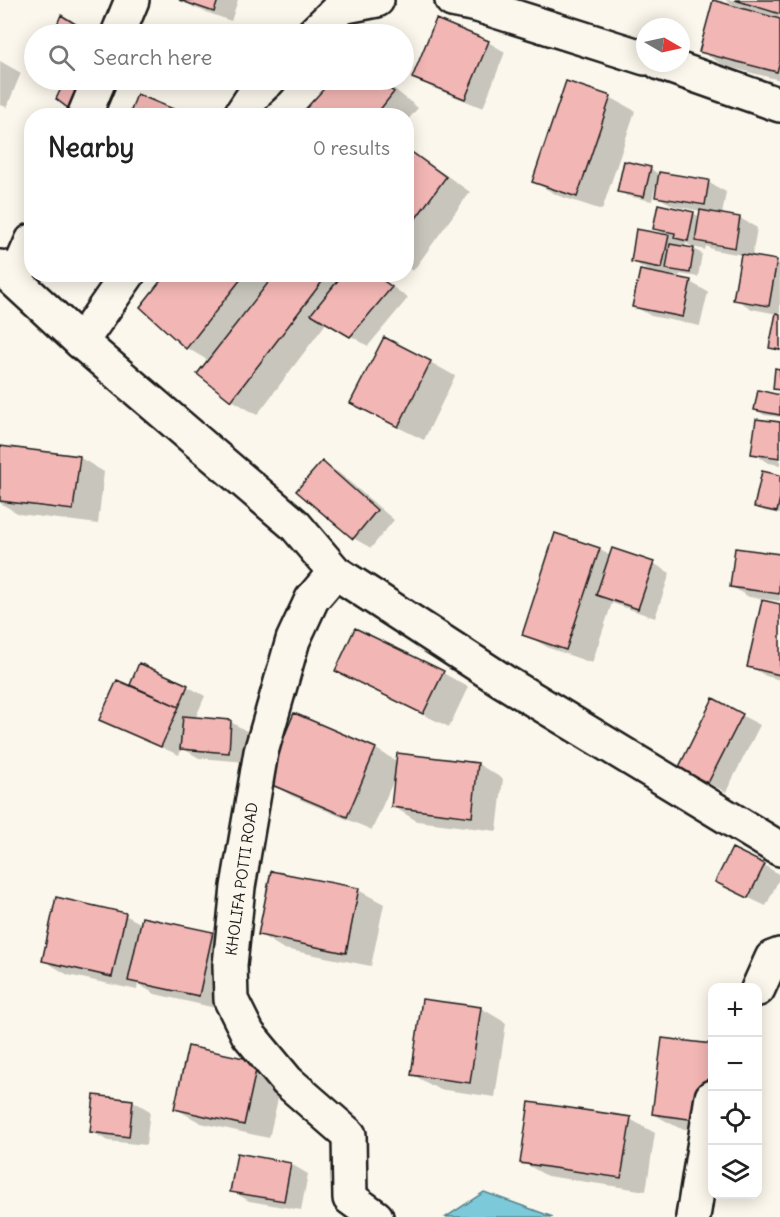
<!DOCTYPE html>
<meta charset="utf-8">
<style>
body{margin:0;font-family:Delius,sans-serif;background:#f6f6f6;color:#222}
.controls{position:absolute;right:18px;bottom:18px;display:grid;overflow:hidden;border-radius:12px;box-shadow:0 3px 15px #0003}
.controls button{width:54px;height:54px;display:grid;place-items:center;padding:0;border:0;border-bottom:2px solid #e0e0e0;background:#fff;color:#222;font:30px sans-serif}
.compass{position:absolute;left:636px;top:18px;width:54px;height:54px;border-radius:50%;background:#fff;box-shadow:0 3px 15px #0003;rotate:99deg}
.list{margin:0;padding:0;list-style:none}
h2{display:flex;justify-content:space-between;align-items:center;height:78px;margin:0;padding:0 24px;font-size:26px}
h2 small{font-size:20px;font-weight:400;color:#767676}
.icon{flex:none;width:33px;height:33px;fill:none;stroke:currentColor;stroke-width:2;stroke-linecap:round;stroke-linejoin:round}
.map{position:relative;flex:none;width:780px;height:1217px;overflow:hidden}
.search{position:absolute;background:#fff;box-shadow:0 3px 15px #0003;left:24px;top:24px;width:390px;height:66px;display:flex;align-items:center;gap:15px;box-sizing:border-box;padding:0 21px;border-radius:33px;color:#767676;font-size:22px}
.panel{position:absolute;background:#fff;box-shadow:0 3px 15px #0003;left:24px;top:108px;width:390px;height:174px;border-radius:24px}
.map>svg:first-child{display:block}
.water{fill:#7ccad9;stroke:#56848d;stroke-width:1.5}
.shadow{fill:#0003}
.building{fill:#f2b6b4;stroke:#1c1c1c;stroke-width:1.5}
.lines{fill:none;stroke-linecap:round;stroke-linejoin:round}
.street-casing{stroke:#1c1c1c;stroke-width:38}
.secondary-casing{stroke:#1c1c1c;stroke-width:38}
.street{stroke:#fbf7ec;stroke-width:33}
.secondary{stroke:#fbf7ec;stroke-width:33}
.labels{text-anchor:middle;stroke-width:5;stroke-linejoin:round;paint-order:stroke}
.street-label{font-size:15px;fill:#1c1c1c;stroke:#fbf7ec}
</style>
<div class="map">
<svg width="780" height="1217" viewBox="0 0 780 1217">
<rect width="100%" height="100%" fill="#fbf7ec"/>
<filter id="ink" filterUnits="userSpaceOnUse"><feTurbulence type="fractalNoise" baseFrequency=".0167" numOctaves="2"/><feDisplacementMap in="SourceGraphic" scale="12" xChannelSelector="R" yChannelSelector="G"/><feConvolveMatrix kernelMatrix="1 2 1 2 8 2 1 2 1" color-interpolation-filters="sRGB"/></filter>
<g filter="url(#ink)">
<path class="water" d="M484,1192L553,1217H446Z"/>
<path class="shadow" d="M181,0H238L231,21L195,8Z
M725,0H780V80L725,66L700,51L739,8Z
M488,42L505,52L483,108L431,87L414,77Z
M0,61L21,73L7,107L0,105Z
M334,80H383L418,108L406,122V116H301Z
M610,97L635,111L602,210L559,196L534,182Z
M406,147L470,192L413,271L406,267Z
M650,168L658,174L708,182L726,192L722,215L740,218L757,228L752,257L776,262L780,264V352L771,347L777,314L752,309L735,299L742,255L714,250L706,246L705,250L693,247L686,243L685,248L694,249L702,254L698,277L680,274V276L671,275L670,278L690,282L708,292L700,326L651,316L634,306L654,274L632,261L638,231L670,237L655,228L693,213L700,217L701,211L674,206L656,196L658,188L655,187L652,201L627,196L619,191Z
M168,274H375L408,298L368,346L327,322L257,415L232,400L199,373L209,361L187,348L142,307Z
M430,362L455,376L424,440L377,417L352,403Z
M780,396V417L764,415L756,410Z
M780,424V465L769,463L752,453Z
M0,448L79,457L104,472L98,524L19,514L0,503Z
M322,463L339,473L394,520L371,548L353,538Z
M780,477V514L764,511L755,506Z
M556,535L600,549L610,556L653,563L670,573L655,618L612,603L592,663L549,648L524,634Z
M736,550L780,556V601L749,597L732,587Z
M780,606V680L766,676L749,666Z
M140,665L187,686L205,696L195,719L231,722L248,732L246,762L199,758L182,748L179,755L119,729L101,719L130,687Z
M337,670L443,673L468,687L449,727L362,685Z
M714,701L760,725L726,792L698,778Z
M295,715L376,749L398,762L478,764L503,779L497,831L417,821L392,806L395,777L372,830L292,796L267,781Z
M764,865L780,875V877L766,906L734,891Z
M358,890L384,904L371,966L284,949L259,934Z
M125,915L142,924L212,934L237,948L224,1010L155,994L138,984L137,990L68,975L43,960Z
M481,1008L506,1023L495,1097L438,1089L413,1075Z
M663,1039L712,1046V1133L679,1128L653,1114Z
M189,1047L283,1077L269,1138L201,1123L176,1109Z
M133,1101L150,1111L146,1145L108,1141L91,1131Z
M630,1119L655,1133L646,1191L547,1176L522,1162Z
M291,1164L308,1174L301,1210L249,1201L232,1191Z"/>
<path class="building" d="M179,0H218L214,12Z
M713,0L780,19V61L777,72L699,52Z
M735,0H780V14Z
M61,15L92,34H53Z
M436,19L489,41L465,99L412,78Z
M65,80H90L77,115L56,99Z
M332,80H378L394,92L375,116H299Z
M566,81L611,96L577,197L532,182Z
M137,94L178,111L176,116H129Z
M406,148L446,177L406,232Z
M624,161L651,167L644,197L617,192Z
M659,172L709,180L705,205L655,197Z
M658,204L694,212L688,241L674,238L675,233L653,229Z
M700,210L740,217L735,248L695,241Z
M636,229L669,235L662,268L631,262Z
M670,244L694,248L690,273L666,269Z
M741,254L777,260L769,306L733,300Z
M640,270L691,280L683,317L632,307Z
M166,274H245L186,349L140,307Z
M275,274H328L231,401L197,374Z
M343,274H374L392,287L350,337L311,314Z
M776,313L780,314V350L769,348Z
M384,337L431,361L398,427L350,403Z
M775,368L780,369V390L773,389Z
M758,390L780,395V415L754,410Z
M756,419L780,422V458L751,454Z
M0,446L80,456L73,510L0,501Z
M322,461L377,510L353,539L296,491Z
M762,471L780,475V498L777,512L754,507Z
M555,533L600,548L566,650L522,635Z
M612,548L654,562L638,609L596,595Z
M735,548L780,554L779,594L730,587Z
M762,600L780,604V675L747,667Z
M355,628L444,671L423,714L335,671Z
M139,663L188,685L179,707L130,685Z
M117,680L179,707L161,747L99,720Z
M713,698L743,714L708,783L678,769Z
M294,713L376,748L347,817L265,782Z
M183,716L231,720L229,753L180,749Z
M397,753L478,763L472,817L391,807Z
M732,848L765,864L748,898L715,882Z
M271,871L359,888L346,953L258,935Z
M56,897L126,913L112,977L42,961Z
M142,917L213,932L199,996L128,981Z
M422,999L481,1007L470,1083L411,1075Z
M662,1038L712,1044V1111L711,1122L652,1114Z
M188,1046L258,1061L244,1125L174,1109Z
M94,1095L133,1100L129,1137L90,1132Z
M529,1102L631,1117L621,1178L520,1163Z
M237,1153L291,1163L284,1201L230,1192Z"/>
<g class="lines">
<g class="street-casing">
<path id="street" d="M452,0L477,5L645,58
M118,34L132,0
M313,34L341,7L377,0
M660,63L780,105
M84,116L99,80
M240,116L256,92L269,80
M15,280L32,241
M81,342L128,274
M758,989L772,958L780,955
M693,1217L712,1097"/>
</g>
<g class="secondary-casing">
<path id="secondary" d="M0,267L81,342L295,525L335,572L503,681L780,849
M335,572L312,599L293,640L261,752L238,887L230,965L231,1000L248,1034L287,1081L349,1135L350,1198L376,1217"/>
</g>
<use href="#street" class="street"/>
<use href="#secondary" class="secondary"/>
</g>
</g>
<g class="labels">
<g class="street-label">
<text transform="translate(242 879) rotate(-82)" y="5">KHOLIFA POTTI ROAD</text>
</g>
</g>
</svg>
<div class="controls">
<button>+</button>
<button>−</button>
<button><svg class="icon" aria-label="locate" viewBox="0 0 24 24"><circle cx="12" cy="12" r="6"/><path d="M12 2v4M12 18v4M2 12h4M18 12h4"/></svg></button>
<button><svg class="icon" aria-label="layers" viewBox="0 0 24 24"><path d="M12 4l9 5-9 5-9-5zM3 14l9 5 9-5"/></svg></button>
</div>
<svg class="compass" viewBox="-18 -18 36 36"><path d="M0-13l5 13h-10z" fill="#e53935"/><path d="M0 13l5-13h-10z" fill="#767676"/></svg>
<div class="search"><svg class="icon" aria-label="search" viewBox="0 0 24 24"><circle cx="10" cy="10" r="6"/><path d="M15 15l6 6"/></svg>Search here</div>
<section class="panel">
<h2>Nearby<small>0 results</small></h2>
<ul class="list">
</ul>
</section>
</div>
